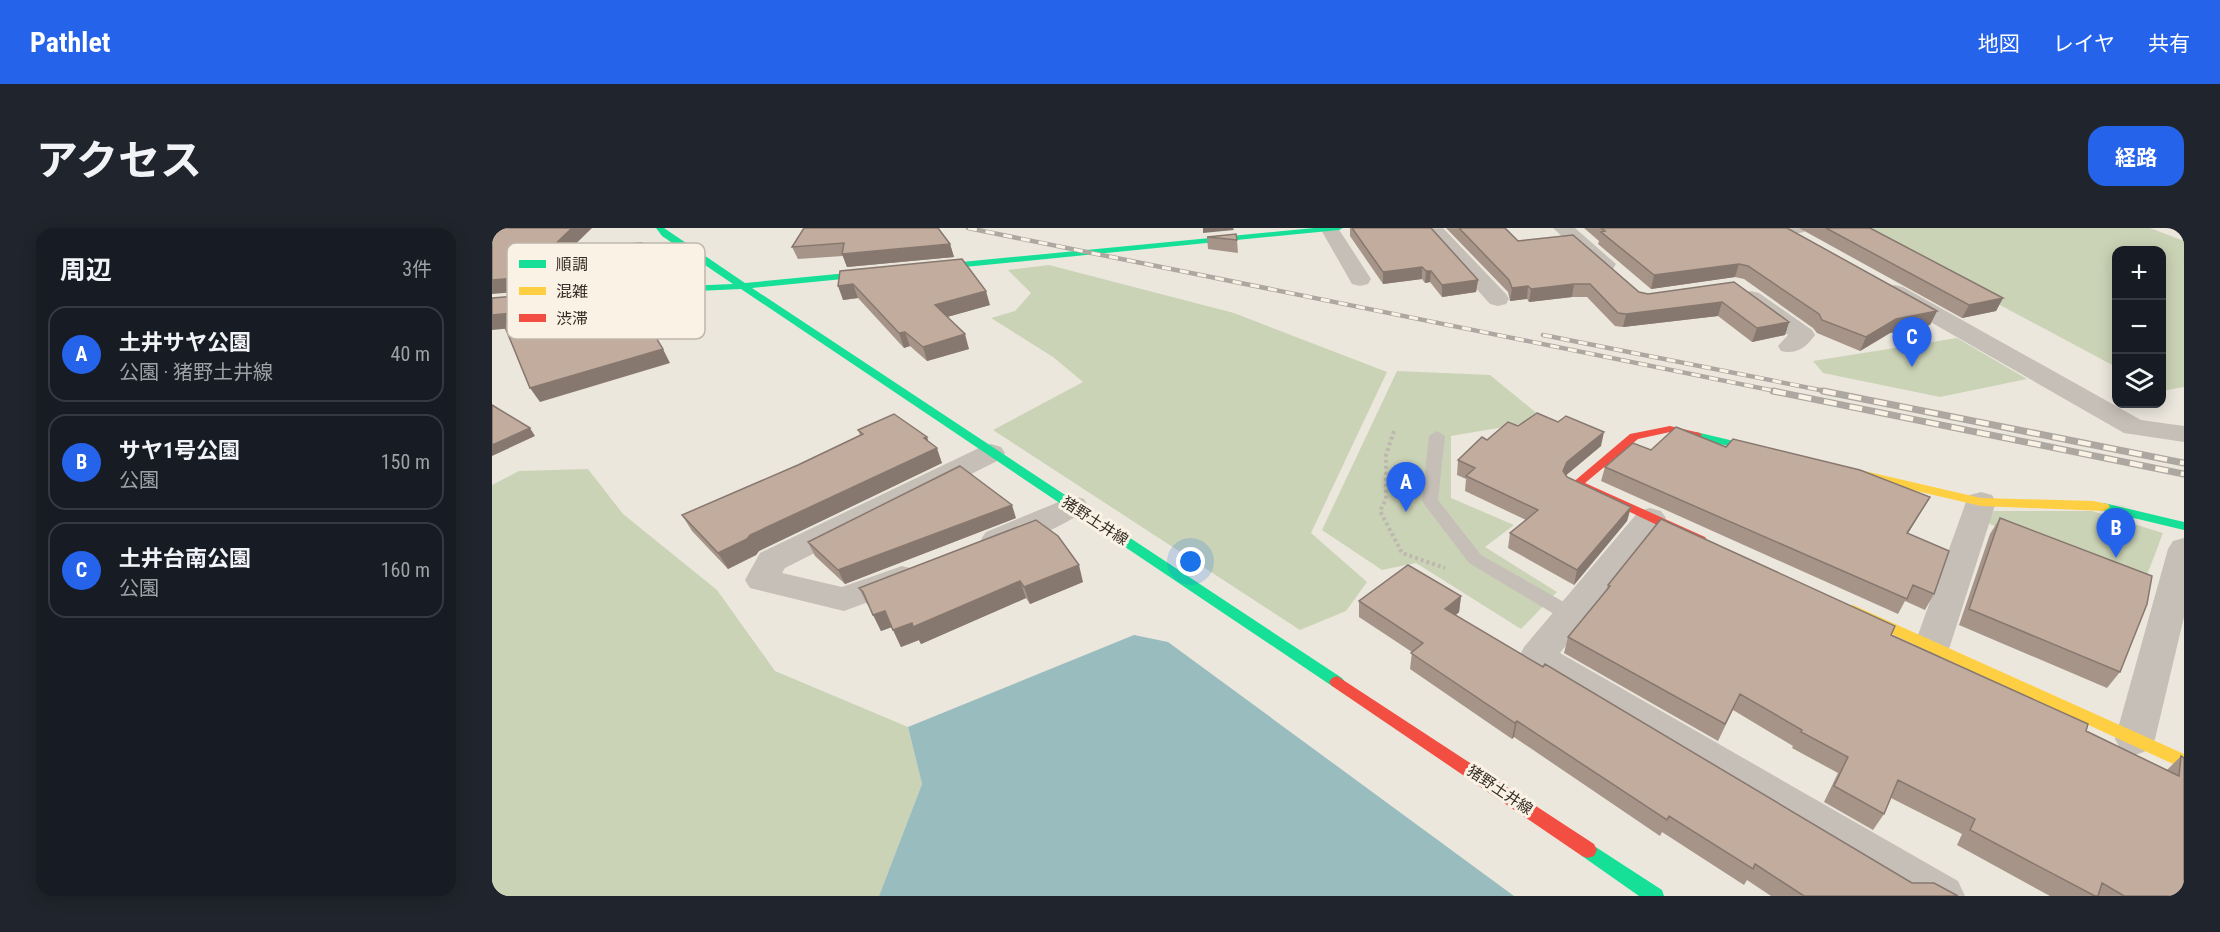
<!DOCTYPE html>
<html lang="ja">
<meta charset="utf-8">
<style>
body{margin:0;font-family:"Roboto Condensed","Noto Sans JP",sans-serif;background:#20242c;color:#f1f3f6}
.controls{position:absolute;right:18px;top:18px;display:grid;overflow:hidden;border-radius:12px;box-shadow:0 3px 15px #0003}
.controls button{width:54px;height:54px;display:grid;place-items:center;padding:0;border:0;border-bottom:2px solid #363941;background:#171b24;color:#f1f3f6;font:30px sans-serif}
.you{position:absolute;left:699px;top:334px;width:21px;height:21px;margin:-15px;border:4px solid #fff;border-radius:50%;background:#1a73e8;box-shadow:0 0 0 9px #1a73e833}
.badge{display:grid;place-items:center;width:39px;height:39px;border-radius:50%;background:#2563eb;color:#fff;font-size:20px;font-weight:700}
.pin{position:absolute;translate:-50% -50px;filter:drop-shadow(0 2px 3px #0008)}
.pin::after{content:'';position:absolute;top:32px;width:21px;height:18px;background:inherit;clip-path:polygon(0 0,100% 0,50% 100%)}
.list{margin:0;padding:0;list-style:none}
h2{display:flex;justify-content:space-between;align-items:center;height:78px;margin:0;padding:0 24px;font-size:26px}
h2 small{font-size:20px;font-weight:400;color:#9ea1a6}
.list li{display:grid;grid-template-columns:39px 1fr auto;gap:18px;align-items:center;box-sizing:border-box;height:96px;margin:0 12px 12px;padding:0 12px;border:2px solid #363941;border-radius:18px}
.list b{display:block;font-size:22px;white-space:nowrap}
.list p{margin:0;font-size:20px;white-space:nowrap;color:#9ea1a6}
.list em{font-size:20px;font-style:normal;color:#9ea1a6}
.icon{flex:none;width:33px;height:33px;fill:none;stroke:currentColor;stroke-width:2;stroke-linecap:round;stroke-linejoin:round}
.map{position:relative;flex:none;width:1692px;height:668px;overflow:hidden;border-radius:18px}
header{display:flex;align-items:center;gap:36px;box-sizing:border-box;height:84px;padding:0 30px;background:#2563eb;color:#fff}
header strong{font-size:28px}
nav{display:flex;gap:33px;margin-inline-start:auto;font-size:21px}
.intro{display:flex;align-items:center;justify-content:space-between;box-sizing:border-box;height:144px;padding:0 36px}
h1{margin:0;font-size:42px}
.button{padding:15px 27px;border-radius:18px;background:#2563eb;color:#fff;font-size:21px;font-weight:700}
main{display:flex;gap:36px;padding:0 36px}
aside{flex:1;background:#171b24;border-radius:18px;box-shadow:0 3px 15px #0003}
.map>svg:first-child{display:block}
.green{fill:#cbd3b6}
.water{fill:#99bcbe}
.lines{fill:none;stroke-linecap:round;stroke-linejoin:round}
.path{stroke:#beb7af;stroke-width:4;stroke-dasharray:3 3;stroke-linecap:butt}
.lane{fill:#c5bfb7;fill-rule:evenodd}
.street{fill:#c5bfb7;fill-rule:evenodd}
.fast{fill:#16e098;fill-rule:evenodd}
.slow{fill:#ffcf43;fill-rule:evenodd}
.jam{fill:#f24e42;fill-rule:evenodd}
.rail-far1-casing{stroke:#aca7a1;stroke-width:4.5}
.rail-casing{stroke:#aca7a1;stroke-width:7}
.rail-far1{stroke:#faf2e4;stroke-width:3;stroke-dasharray:9;stroke-linecap:butt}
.rail{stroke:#faf2e4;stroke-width:4.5;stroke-dasharray:13;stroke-linecap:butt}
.wall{fill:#a69488}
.shaded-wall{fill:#87786f}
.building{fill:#c1ac9e;stroke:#87786f;stroke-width:1.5}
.labels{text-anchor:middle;stroke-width:6;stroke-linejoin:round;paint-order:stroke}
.street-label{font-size:15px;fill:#352c25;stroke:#faf2e4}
.key{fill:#faf2e4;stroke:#bfb7ab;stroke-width:1.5}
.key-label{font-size:16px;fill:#352c25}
</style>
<header>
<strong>Pathlet</strong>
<nav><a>地図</a><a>レイヤ</a><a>共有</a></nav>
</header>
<div class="intro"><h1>アクセス</h1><a class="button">経路</a></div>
<main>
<aside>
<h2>周辺<small>3件</small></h2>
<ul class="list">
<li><span class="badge">A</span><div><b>土井サヤ公園</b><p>公園 · 猪野土井線</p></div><em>40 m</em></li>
<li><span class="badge">B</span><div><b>サヤ1号公園</b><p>公園</p></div><em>150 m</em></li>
<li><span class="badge">C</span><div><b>土井台南公園</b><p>公園</p></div><em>160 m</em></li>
</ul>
</aside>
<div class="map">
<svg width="1692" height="668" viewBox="0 0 1692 668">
<rect width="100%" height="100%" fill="#ece7dd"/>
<path class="green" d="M1364,0H1658L1692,13V159L1670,163V22H1624V139Z
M557,37L742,85L895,144L819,305L875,354L854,383L808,402L501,202L591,154L561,129L499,90L523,83L539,65L516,42Z
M1465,110L1535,151L1448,169L1331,145L1321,133Z
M905,143L998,147L1053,192L959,208V270L1022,297L993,319L1065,364L1029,401L924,335L890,342L830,302Z
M96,241L131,286L225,362L283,443L416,499L430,556L387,668H0V257L27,243Z
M1501,283H1600L1671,305L1652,355L1495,295Z"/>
<path class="water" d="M642,407L676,414L1022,668H387L430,556L416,499Z"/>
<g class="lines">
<path class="path" d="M902,203L894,227V271L888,283L910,325L953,340"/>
<path class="lane" d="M945,203L953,208L946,272L989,327L1086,382L1089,387L1086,392L1079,394L1072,392L977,335L932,276L930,272L937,208Z"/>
<path class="street" d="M828,0H846L879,51L876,56L868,58L860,56Z
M930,0H951L1014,66L1017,71L1014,76L1006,78L998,76Z
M1061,0H1083L1124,36L1121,41L1113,42L1105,41Z
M1282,0H1315L1312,4L1291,8L1284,6L1281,2Z
M1403,57L1411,59L1649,192L1692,198V214L1632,205L1395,69L1392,64L1395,59Z
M1259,63L1267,65L1320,102L1323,107C1315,119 1304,127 1289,123L1286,118L1296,107L1248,70L1251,65Z
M499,216L509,219L513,225L509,231L293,340L290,345L350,359L410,338L422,341L427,349L422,357L352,383L258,360L253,352L268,325L489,219Z
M1489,264L1500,267L1504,274L1458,418L1453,427L1440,431L1427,427L1422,418L1474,274L1478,267Z
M581,268L592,271L596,278C587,292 526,318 507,321C503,321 498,320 494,318L489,311L494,304Z
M1158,280L1169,283L1174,290L1068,425L1466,653L1473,668H1409L1032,439L1027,429L1032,419L1147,283Z
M1692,310V389L1663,511L1657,522L1643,527L1629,522L1623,511L1676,321L1681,313Z"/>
<path class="fast" d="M164,0H172L253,55L822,0H851L847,2L260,60L850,450L853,454L850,458L845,460L840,458L249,61L117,67L0,78V72L117,61L241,56L170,8Z
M1204,204L1284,223L1286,225L1280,229L1200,209V205Z
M1612,275L1692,294V302L1608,282L1606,279L1608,276Z
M1096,614L1170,662L1172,668H1147L1090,628L1087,622L1090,616Z"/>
<path class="slow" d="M1351,238L1489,270L1601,273L1616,276L1618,279L1612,283L1489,278L1347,245L1345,242L1347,239Z
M1361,377L1692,526V541L1356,386L1354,382L1356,378Z"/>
<path class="jam" d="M1178,198L1208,205L1210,207L1204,210L1178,204L1146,211L1093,255L1213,309L1215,312L1213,315H1203L1079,256L1138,206Z
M845,448L1102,616L1105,622L1102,628L1096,630L1090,628L840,458L837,454L840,450Z"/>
<g class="rail-far1-casing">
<path id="rail-far1" d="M476,0L1288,164
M1051,107L1338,164"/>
</g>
<g class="rail-casing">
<path id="rail" d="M1281,163L1692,246
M1331,163L1692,235"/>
</g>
<use href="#rail-far1" class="rail-far1"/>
<use href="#rail" class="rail"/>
</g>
<path class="wall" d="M312,0L458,16L462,29L355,39L351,28L306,31L300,19Z
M858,0H939L986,52L984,64L950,69L938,54L933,55L930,51L891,56L858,8Z
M954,0H1013L1026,13L1147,64L1156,66L1242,54L1297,94L1293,107L1260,114L1226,88L1131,99L1123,98L1095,69H1080L1037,74L1035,71L1018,73L1016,64Z
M1092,0H1295L1445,83L1438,97L1398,105L1368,123L1325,105L1321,100L1252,51L1243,49L1159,61L1106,16L1107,13Z
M1307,0H1378L1511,70L1504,83L1470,90Z
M715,9L745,12L746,25L716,21Z
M348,43L498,77L455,89L477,121L435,133L418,118L412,120L366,70L351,72Z
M1026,198L1109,218L1074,247L1075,249L1139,279L1135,293L1082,357L1016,320L1018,305L1034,292L973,263L974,251L965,247L966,232L995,212Z
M366,202L435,209L436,214L450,235L267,323L264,327L236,341L200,303L190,287L306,237L368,207Z
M1234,219L1438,269L1416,305L1442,366L1433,382L1413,373L1406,386L1109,253L1113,239L1159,222Z
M524,290L353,356L323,328L316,314Z
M1508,290L1628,444L1615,460L1467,397L1498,306Z
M544,292L591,354L538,376L534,370L429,416L427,412L409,419L400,399L389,403L378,379L375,376L367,360Z
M1116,357L1399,407L1675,542L1689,528L1692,668H1558L1465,617L1470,606L1399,570L1392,586L1381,602L1332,574L1346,545L1300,520L1301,518L1241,482L1226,513L1072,425L1076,409L1114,363Z
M969,368L967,384L963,388L1420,655L1466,668H1279L1255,652L1252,657L1170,604L1168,608L1022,509L1020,511L918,441L920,424L867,389V373Z"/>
<path class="shaded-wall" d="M80,0H100L63,36L55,24Z
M711,0H741L742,2L711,5Z
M149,15L155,28L137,54L0,66V52Z
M458,16L462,29L355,39L350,26Z
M1247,36L1243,49L1159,61L1162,47Z
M930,39V51L891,56V44Z
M934,43H939L938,54L933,55Z
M986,52L984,64L950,69V57Z
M361,56L366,70L351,72L346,58Z
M1082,56L1080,69L1037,74L1039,61Z
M1036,58L1035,71L1018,73L1020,60Z
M116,60L123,73L112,89L104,76Z
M494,63L498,77L448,91L443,77Z
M1511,70L1504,83L1470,90L1477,77Z
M1230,74L1226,88L1131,99L1134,86Z
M1445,83L1438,97L1398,105L1368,123L1374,109L1404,91Z
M21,85L30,99L0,102V87Z
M1297,94L1293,107L1260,114L1265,100Z
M413,104L418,118L412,120L407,105Z
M473,106L477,121L435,133L431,119Z
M171,121L178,135L48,174L38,160Z
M38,200L43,208L0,228V217Z
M1112,204L1109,218L1072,249L1071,243L1075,234Z
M435,209L439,222L445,220L450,235L267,323L264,327L236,341L226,325Z
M1438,269L1429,284L1407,320L1415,305Z
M520,277L524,290L353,356L346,342Z
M1139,279L1135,293L1082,357L1085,342Z
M587,337L591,354L538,376L532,359Z
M528,353L534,370L429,416L427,412L409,419L401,402Z
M969,368L967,384L951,398L953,381Z
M393,383L400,399L389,403L381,387Z
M1025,493L1022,509L1020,511L1023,495Z"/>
<path class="building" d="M0,0H80L55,24L149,15L130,41L0,52Z
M312,0H446L458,16L350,26L352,15L300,19Z
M860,0H939L986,52L950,57L939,43H934L930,39L891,44Z
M967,0H1013L1026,13L1081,7L1147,64L1156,66L1242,54L1297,94L1265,100L1230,74L1134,86L1126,85L1098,56H1082L1039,61L1036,58L1020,60L1017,52Z
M1109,0H1295L1445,83L1404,91L1374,109L1330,92L1327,86L1256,38L1247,36L1162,47L1109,4L1113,3Z
M1334,0H1378L1511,70L1477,77Z
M744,6L745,12L715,9Z
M470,31L494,63L443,77L473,106L431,119L413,104L407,105L361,56L346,58L348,43Z
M116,60L104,76L141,72L171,121L38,160L13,99L21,85L0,87V70Z
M0,177L38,200L0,217Z
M1045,185L1066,194L1074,188L1112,204L1075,234L1071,243L1075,249L1139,279L1085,342L1018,305L1046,282L974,248L983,240L966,232L990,209L995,212L1016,194L1026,198Z
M402,186L435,209L432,210L445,220L258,307L255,311L226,325L190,287L306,237L371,206L366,202Z
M1184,199L1234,219L1241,211L1368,242L1438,269L1415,305L1457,323L1442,366L1421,357L1415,371L1113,239L1141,215L1159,222Z
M468,238L520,277L346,342L316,314Z
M1508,290L1660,348L1655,376L1628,444L1477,381Z
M1169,291L1403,398L1399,407L1596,496L1594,503L1687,548L1689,528L1692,530V668H1632L1610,655L1606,668H1603L1478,602L1483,591L1406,552L1392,586L1342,558L1356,529L1309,504L1310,502L1248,466L1233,496L1076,409L1118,358L1116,357Z
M544,292L566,308L587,337L532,359L528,353L421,399L420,395L401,402L393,383L381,387L371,364L367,360Z
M916,337L969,368L953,381L1051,439L1053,436L1420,655H1442L1466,668H1312L1263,636L1261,641L1177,588L1175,592L1025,493L1023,495L919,425L931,415L867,373Z"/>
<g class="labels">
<g class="street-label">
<text transform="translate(603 293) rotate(33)" y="5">猪野土井線</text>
<text transform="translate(1008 562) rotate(34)" y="5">猪野土井線</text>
</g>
</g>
<rect x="15" y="15" width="198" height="96" rx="9" class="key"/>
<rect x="27" y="32" width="27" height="8" fill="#16e098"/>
<rect x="27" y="59" width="27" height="8" fill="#ffcf43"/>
<rect x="27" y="86" width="27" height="8" fill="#f24e42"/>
<g class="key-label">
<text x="64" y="42">順調</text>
<text x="64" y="69">混雑</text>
<text x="64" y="96">渋滞</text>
</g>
</svg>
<div class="controls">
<button>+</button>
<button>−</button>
<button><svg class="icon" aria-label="layers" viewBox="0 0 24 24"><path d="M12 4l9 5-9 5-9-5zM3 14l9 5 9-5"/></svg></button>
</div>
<div class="you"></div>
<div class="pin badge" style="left:914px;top:284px">A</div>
<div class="pin badge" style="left:1624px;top:330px">B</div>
<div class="pin badge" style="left:1420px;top:139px">C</div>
</div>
</main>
